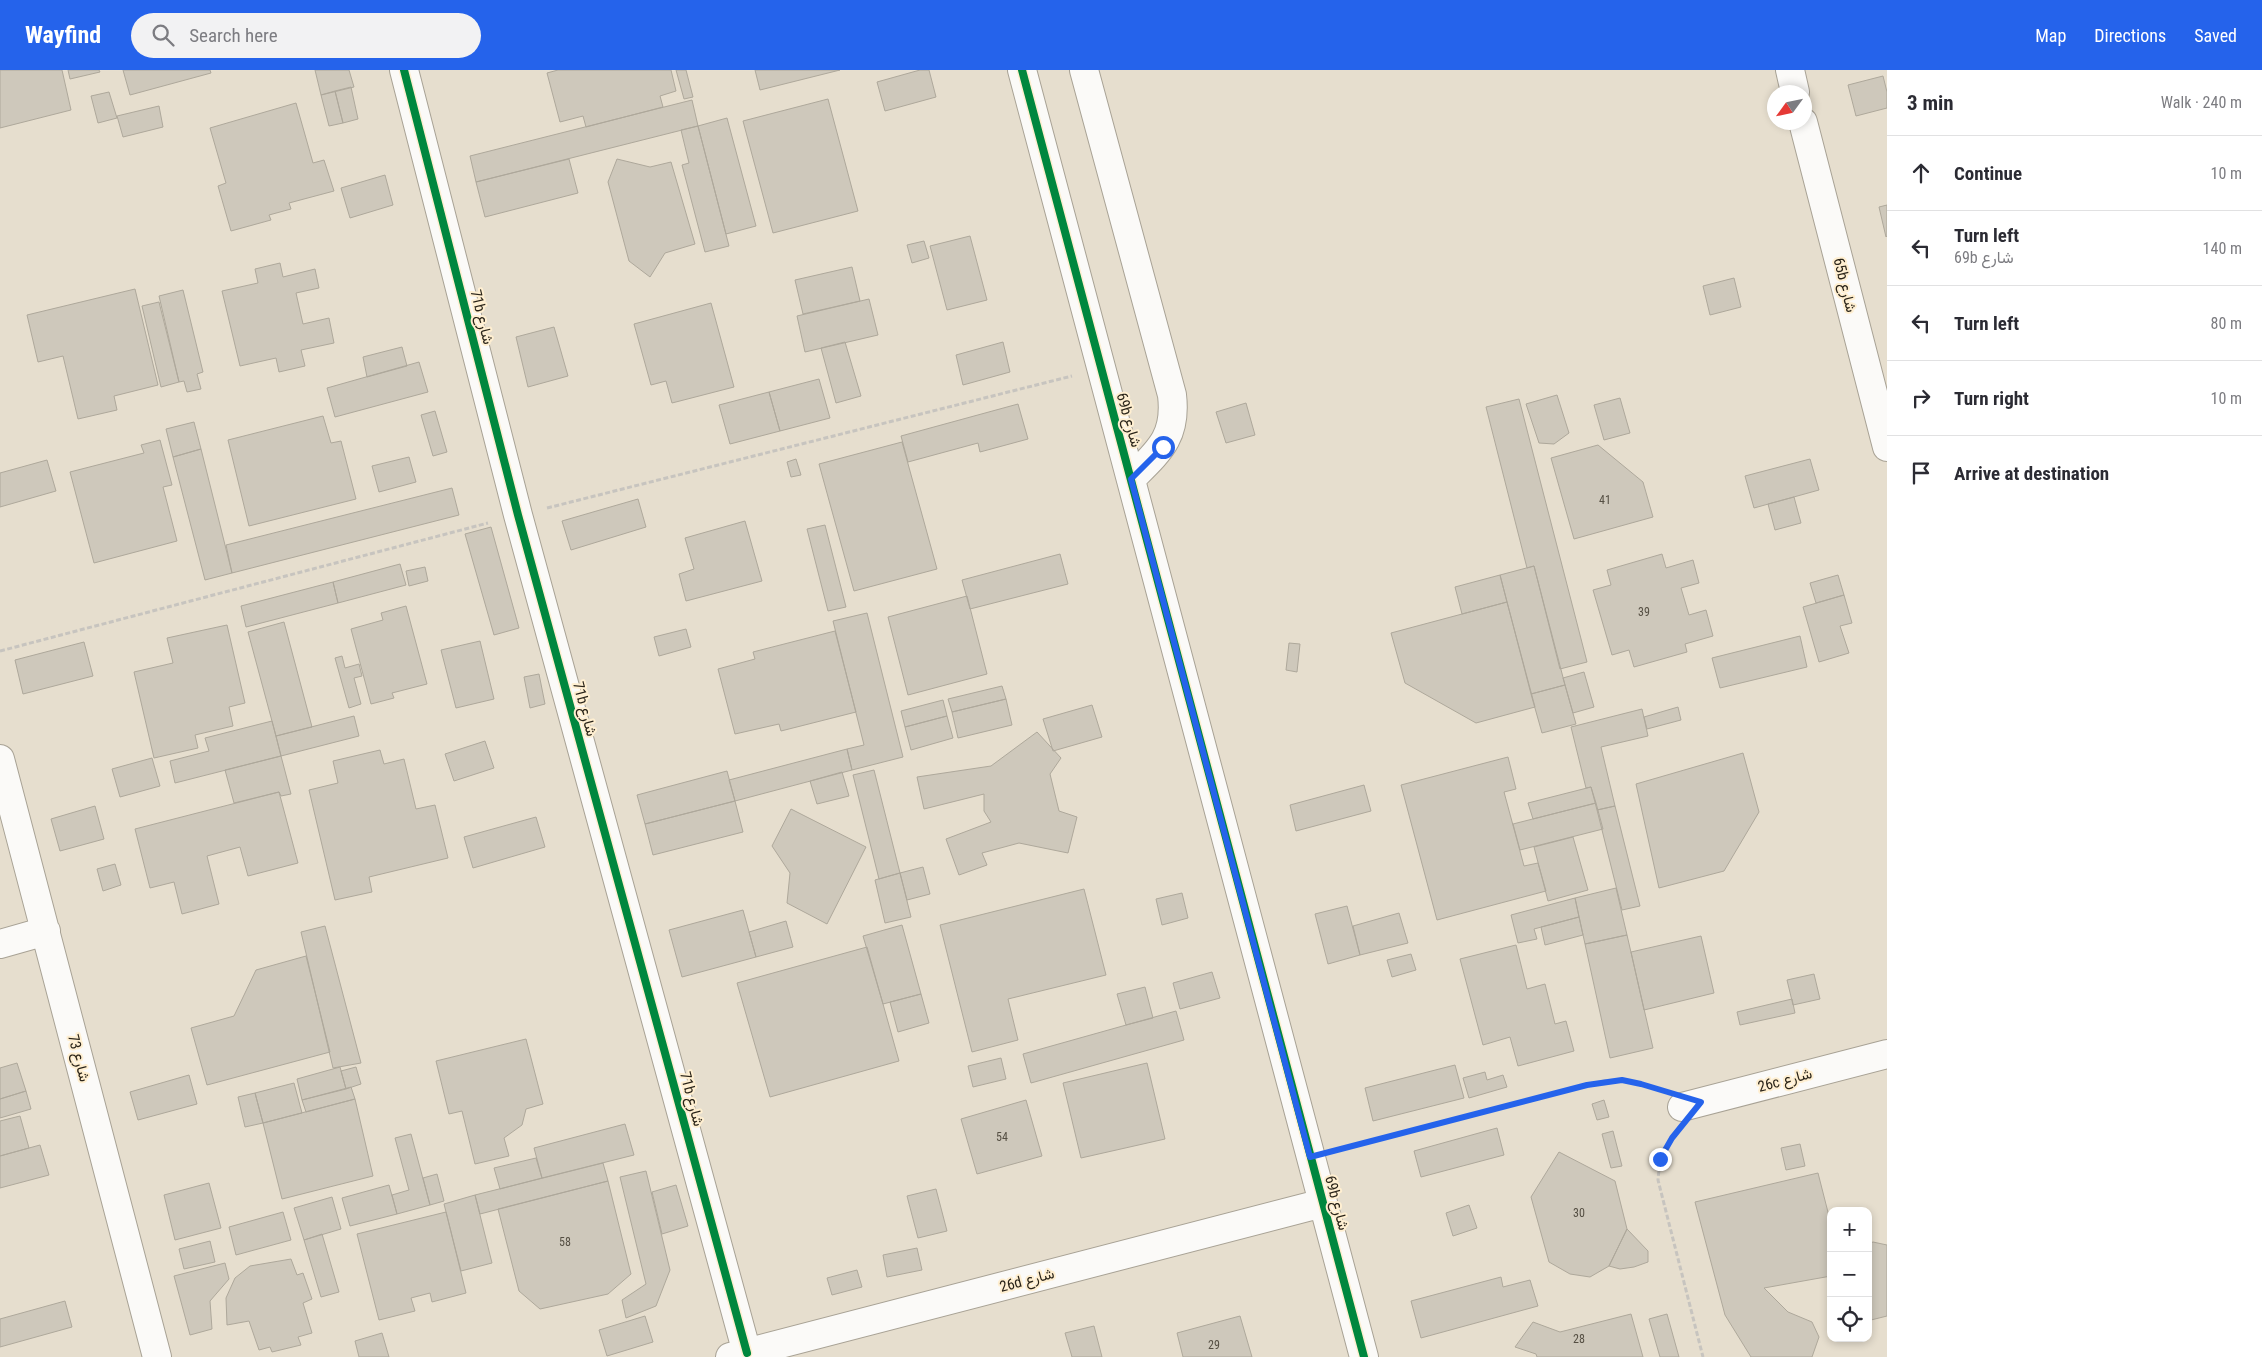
<!DOCTYPE html>
<meta charset="utf-8">
<style>
body{margin:0;font-family:"Roboto Condensed",Vazirmatn,sans-serif;background:#f2f2f3;color:#2b2b33}
.controls{position:absolute;right:15px;bottom:15px;display:grid;overflow:hidden;border-radius:10px;box-shadow:0 2px 8px #0003}
.controls button{width:45px;height:45px;display:grid;place-items:center;padding:0;border:0;border-bottom:1px solid #e1e1e2;background:#fff;color:#2b2b33;font:25px sans-serif}
.compass{position:absolute;left:1767px;top:15px;width:45px;height:45px;border-radius:50%;background:#fff;box-shadow:0 2px 8px #0003;rotate:237deg}
.stop{position:absolute;width:15px;height:15px;margin:-11px;border:4px solid #2563eb;border-radius:50%;background:#fff}
.stop.end{background:#2563eb;border-color:#fff;box-shadow:0 1px 5px #0008}
.list{margin:0;padding:0;list-style:none}
h2{display:flex;justify-content:space-between;align-items:center;height:65px;margin:0;padding:0 20px;font-size:21px}
h2 small{font-size:16px;font-weight:400;color:#7c7c81}
.list li{display:grid;grid-template-columns:32px 1fr auto;gap:15px;align-items:center;box-sizing:border-box;height:75px;padding:0 20px;border-top:1px solid #e1e1e2}
.list b{display:block;font-size:19px;white-space:nowrap}
.list p{margin:0;font-size:16px;white-space:nowrap;color:#7c7c81}
.list em{font-size:16px;font-style:normal;color:#7c7c81}
.icon{flex:none;width:28px;height:28px;fill:none;stroke:currentColor;stroke-width:2;stroke-linecap:round;stroke-linejoin:round}
.map{position:relative;flex:none;width:1887px;height:1287px;overflow:hidden}
header{display:flex;align-items:center;gap:30px;box-sizing:border-box;height:70px;padding:0 25px;background:#2563eb;color:#fff}
header strong{font-size:24px}
nav{display:flex;gap:28px;margin-inline-start:auto;font-size:18px}
.search{width:350px;height:45px;background:#f2f2f3;display:flex;align-items:center;gap:12px;box-sizing:border-box;padding:0 18px;border-radius:28px;color:#7c7c81;font-size:19px}
main{display:flex}
aside{flex:1;background:#fff}
.map>svg:first-child{display:block}
.building{fill:#cec8bb;stroke:#aea89b}
.lines{fill:none;stroke-linecap:round;stroke-linejoin:round}
.minor-casing{stroke:#a8a295;stroke-width:30}
.path{stroke:#c7c4bf;stroke-width:3;stroke-dasharray:5 2.5;stroke-linecap:butt}
.minor{stroke:#fbfaf8;stroke-width:28}
.cycleway-casing{stroke:#ffefd1;stroke-width:11}
.cycleway{stroke:#00873e;stroke-width:8}
.route{stroke:#2563eb;stroke-width:6}
.labels{text-anchor:middle;stroke-width:4;stroke-linejoin:round;paint-order:stroke}
.number-label{font-size:12px;fill:#554f43}
.street-label{font-size:15px;fill:#2a2419;stroke:#ffefd1}
</style>
<header>
<strong>Wayfind</strong>
<div class="search"><svg class="icon" aria-label="search" viewBox="0 0 24 24"><circle cx="10" cy="10" r="6"/><path d="M15 15l6 6"/></svg>Search here</div>
<nav><a>Map</a><a>Directions</a><a>Saved</a></nav>
</header>
<main>
<div class="map">
<svg width="1887" height="1287" viewBox="0 0 1887 1287">
<rect width="100%" height="100%" fill="#e6dece"/>
<path class="building" d="M0,0H62L71,40L0,58Z
M68,0H99L100,2L70,9Z
M123,0H210L211,3L130,25Z
M315,0H349L354,17L321,25Z
M558,0H671L676,21L660,26L663,37L586,57L583,46L560,52L547,3Z
M676,0H686L693,27L684,29Z
M755,0H840L760,20Z
M920,0H929L936,27L885,41L877,12Z
M1883,6L1887,22V38L1856,46L1848,15Z
M351,17L358,49L343,53L335,21Z
M335,21L343,53L329,56L321,25Z
M109,22L117,48L98,53L91,26Z
M828,29L858,141L773,163L743,51Z
M692,30L698,56L476,112L470,86Z
M296,33L313,93L324,90L334,121L289,133L291,139L269,145L271,150L231,161L218,116L226,113L210,58Z
M159,36L163,57L123,67L117,46Z
M727,48L756,156L726,164L698,56Z
M698,56L729,176L705,182L682,95L689,93L681,60Z
M569,89L578,123L485,147L476,112Z
M617,89L650,97L671,92L695,174L665,183L650,207L629,191L608,112Z
M385,105L393,135L350,148L341,118Z
M1887,135V166L1886,167L1879,137Z
M970,166L987,230L947,240L930,176Z
M924,171L929,188L912,193L907,175Z
M280,193L283,207L315,199L319,218L296,223L303,254L329,248L334,273L301,280L305,296L279,302L276,288L240,296L222,221L258,213L255,199Z
M852,197L860,231L803,244L795,210Z
M1734,208L1741,237L1710,245L1703,216Z
M135,219L158,315L114,326L117,340L78,349L63,286L38,292L27,245Z
M183,220L203,302L197,304L201,319L187,322L184,311L179,312L159,226Z
M869,229L878,265L805,282L797,246Z
M159,232L179,312L161,317L142,236Z
M711,233L734,317L672,333L666,311L651,315L634,254Z
M554,257L568,306L528,317L516,267Z
M845,272L861,326L836,333L821,278Z
M1003,272L1010,302L963,315L956,285Z
M402,277L407,296L367,307L363,287Z
M419,292L428,322L335,347L327,318Z
M819,309L830,348L780,361L769,322Z
M769,322L780,361L730,374L719,335Z
M1557,325L1569,363L1554,374L1539,373L1526,334Z
M1620,328L1630,363L1604,370L1594,335Z
M1519,329L1587,592L1560,599L1534,496L1527,498L1486,337Z
M1246,333L1255,365L1226,373L1216,342Z
M1018,334L1028,369L980,382L978,373L908,392L901,366Z
M435,341L447,382L433,386L421,345Z
M323,346L331,373L341,371L356,429L249,456L228,370Z
M194,352L201,379L173,387L166,359Z
M160,370L172,415L163,417L177,471L94,493L70,402L144,383L141,375Z
M902,372L937,499L854,521L819,394Z
M1598,375L1643,412L1653,447L1574,469L1551,388Z
M201,379L232,503L205,510L173,387Z
M409,387L416,412L379,422L372,396Z
M796,389L801,405L791,407L787,392Z
M1810,389L1819,420L1754,438L1745,406Z
M47,390L56,421L0,437V403Z
M452,418L459,445L232,503L226,475Z
M1794,427L1801,453L1775,460L1768,434Z
M638,429L646,457L571,480L562,451Z
M745,451L762,511L686,531L679,504L694,499L685,468Z
M825,455L846,537L828,541L807,459Z
M491,457L519,558L494,565L465,464Z
M1060,484L1068,514L970,539L962,510Z
M1662,484L1666,498L1693,490L1699,513L1681,518L1689,545L1706,540L1713,566L1685,574L1687,582L1634,597L1629,580L1612,585L1593,520L1611,515L1607,500Z
M400,494L406,515L338,533L333,512Z
M1534,496L1565,615L1531,624L1500,505Z
M425,497L428,511L409,516L406,501Z
M1500,505L1507,532L1462,544L1455,517Z
M1838,505L1844,525L1816,533L1810,513Z
M333,512L338,533L246,557L241,536Z
M1844,525L1852,553L1840,556L1849,583L1819,592L1803,537Z
M967,526L987,604L908,625L888,547Z
M1507,532L1535,637L1476,653L1405,613L1391,563Z
M406,536L427,614L392,623L394,628L371,634L351,559L383,550L381,543Z
M867,543L903,687L852,700L847,679L864,675L833,551Z
M284,552L312,657L276,666L248,562Z
M227,555L245,633L229,637L233,656L195,665L198,678L154,688L134,602L173,593L167,568Z
M686,559L691,577L659,586L654,567Z
M835,561L856,642L781,661L779,654L735,664L718,599L755,589L753,582Z
M1800,566L1807,597L1720,618L1712,588Z
M480,571L494,629L456,638L441,580Z
M84,572L93,606L23,624L15,590Z
M1289,573L1300,574L1297,602L1286,600Z
M342,586L345,598L359,594L362,606L354,608L361,634L349,638L335,588Z
M1584,602L1594,637L1573,643L1563,608Z
M539,604L545,634L530,638L524,607Z
M1565,615L1576,654L1542,663L1531,624Z
M1002,616L1006,629L952,642L948,629Z
M1006,629L1012,655L958,668L952,642Z
M943,630L947,646L905,657L901,641Z
M1092,635L1102,667L1053,681L1043,649Z
M1678,637L1681,650L1647,659L1644,647Z
M1642,639L1648,666L1601,677L1615,736L1597,740L1591,717L1586,718L1571,657Z
M354,646L359,666L281,686L276,666Z
M947,646L953,668L911,680L905,657Z
M272,651L281,686L175,713L170,691L209,681L205,668Z
M1037,662L1061,688L1050,704L1059,741L1077,747L1068,783L1019,773L982,783L987,795L959,805L946,769L991,752L984,741V724L924,739L917,707L991,696Z
M485,671L494,698L454,711L445,684Z
M847,679L852,700L735,731L729,710Z
M380,680L384,694L404,689L416,739L435,735L448,788L369,807L372,822L335,830L309,720L338,713L333,691Z
M1743,683L1759,742L1724,801L1659,818L1636,714Z
M281,686L291,724L281,726L279,722L234,733L225,700Z
M1508,687L1516,719L1504,722L1524,796L1538,793L1546,821L1437,850L1401,715Z
M152,688L160,716L120,727L112,699Z
M874,700L900,803L879,809L853,705Z
M727,701L735,731L645,754L637,725Z
M842,702L849,726L817,734L810,711Z
M1364,715L1371,741L1296,761L1290,735Z
M1591,717L1596,733L1533,749L1528,733Z
M279,722L298,793L248,806L240,777L207,786L219,834L182,844L174,812L150,818L135,759Z
M735,731L743,762L653,785L645,754Z
M1596,733L1603,759L1520,780L1513,754Z
M95,736L104,769L60,781L51,749Z
M1615,736L1640,836L1622,840L1597,740Z
M791,739L866,777L827,854L787,833L790,803L772,776Z
M536,747L545,777L473,798L464,767Z
M1573,767L1588,820L1548,831L1534,777Z
M115,794L121,815L103,821L97,799Z
M923,797L930,824L907,830L900,803Z
M900,803L911,847L885,853L875,810Z
M1616,818L1627,865L1585,874L1575,828Z
M1084,819L1106,905L1008,929L1018,970L972,982L940,855Z
M1182,823L1188,848L1162,855L1156,829Z
M1575,828L1579,847L1534,859L1537,869L1518,873L1511,845Z
M1347,836L1360,885L1328,894L1315,844Z
M743,840L756,887L682,907L669,860Z
M1399,843L1408,873L1360,885L1353,856Z
M1579,847L1583,865L1545,875L1541,857Z
M786,851L793,877L756,887L749,862Z
M902,855L921,924L883,934L863,866Z
M325,856L361,993L333,998L301,862Z
M1627,865L1653,978L1610,988L1585,874Z
M1701,866L1714,923L1644,940L1631,882Z
M1516,875L1527,919L1545,914L1555,954L1566,951L1574,981L1518,996L1510,967L1483,975L1460,889Z
M867,877L899,991L770,1027L737,913Z
M1411,884L1416,900L1392,907L1387,890Z
M306,886L330,982L207,1015L191,958L234,946L256,900Z
M1212,902L1220,928L1180,939L1173,913Z
M1814,904L1820,929L1793,935L1787,910Z
M1145,917L1153,948L1126,955L1117,924Z
M921,924L929,953L898,962L890,932Z
M1792,929L1795,943L1740,955L1737,942Z
M1176,941L1184,970L1031,1013L1023,984Z
M526,969L543,1034L526,1039L522,1055L504,1068L509,1086L475,1094L462,1041L449,1044L436,991Z
M1001,988L1006,1009L973,1017L968,996Z
M17,993L26,1021L0,1029V998Z
M1147,993L1165,1069L1081,1088L1063,1013Z
M1455,995L1464,1028L1373,1051L1365,1018Z
M340,997L346,1019L302,1030L297,1009Z
M356,997L361,1014L346,1019L341,1001Z
M1485,1002L1487,1010L1503,1005L1507,1017L1469,1028L1463,1008Z
M189,1005L197,1034L138,1050L130,1022Z
M294,1013L302,1043L263,1053L255,1023Z
M351,1017L355,1029L306,1042L302,1030Z
M26,1021L31,1039L0,1048V1029Z
M255,1023L263,1053L245,1057L238,1027Z
M355,1029L373,1106L282,1129L263,1053Z
M1026,1030L1042,1086L977,1104L961,1049Z
M1604,1030L1609,1047L1597,1050L1592,1034Z
M20,1046L29,1078L0,1086V1051Z
M625,1054L634,1085L542,1108L534,1078Z
M1497,1058L1504,1085L1421,1107L1414,1081Z
M1613,1061L1622,1096L1611,1098L1602,1064Z
M411,1064L430,1135L397,1144L392,1125L409,1120L395,1068Z
M1800,1074L1805,1096L1786,1100L1781,1078Z
M40,1075L49,1105L0,1118V1086Z
M1559,1082L1615,1111L1627,1159L1609,1196L1590,1207L1570,1204L1549,1192L1531,1127Z
M536,1088L542,1108L500,1119L494,1098Z
M603,1093L608,1111L480,1144L475,1125Z
M646,1101L670,1200L656,1236L626,1248L622,1230L646,1214L620,1107Z
M1818,1103L1831,1154V1206L1764,1218L1788,1242L1812,1252L1819,1267L1812,1287H1751L1725,1245L1695,1132Z
M437,1104L444,1131L430,1135L423,1108Z
M608,1111L631,1204L608,1224L540,1239L519,1221L498,1139Z
M209,1113L221,1158L175,1170L164,1125Z
M389,1115L397,1144L350,1156L342,1128Z
M676,1115L688,1156L662,1164L652,1122Z
M936,1119L947,1161L918,1168L907,1126Z
M475,1125L492,1193L461,1201L444,1134Z
M332,1127L341,1159L304,1170L294,1138Z
M1469,1135L1477,1158L1453,1166L1446,1143Z
M283,1142L291,1170L236,1185L229,1157Z
M446,1142L466,1223L432,1232L430,1223L411,1228L415,1241L379,1250L357,1164Z
M1627,1159L1648,1181V1192L1634,1197L1620,1199L1609,1196Z
M322,1164L339,1222L321,1227L304,1170Z
M210,1171L215,1192L184,1199L179,1179Z
M1873,1172L1887,1175V1246L1871,1250L1868,1238V1174Z
M917,1178L922,1200L887,1207L883,1185Z
M291,1189L297,1205L303,1203L312,1229L303,1233L312,1263L298,1267L301,1275L272,1282L270,1277L259,1280L249,1251L227,1255L226,1228L235,1208L250,1196Z
M225,1193L229,1209L210,1231L212,1259L190,1265L174,1206Z
M857,1200L862,1217L832,1225L827,1208Z
M1501,1207L1503,1217L1530,1210L1538,1236L1421,1268L1411,1231Z
M65,1231L72,1257L0,1277V1249Z
M1631,1244L1643,1287H1537L1536,1284L1515,1277L1533,1252L1560,1262Z
M1667,1244L1679,1287H1660L1649,1249Z
M645,1246L653,1272L607,1286L599,1260Z
M1240,1246L1252,1287H1183L1177,1263Z
M1094,1256L1102,1287H1072L1065,1263Z
M382,1263L389,1287H359L355,1271Z"/>
<g class="lines">
<g class="minor-casing">
<path id="minor" d="M404,0L518,445L747,1283
M1022,0L1364,1287
M1084,0L1172,325C1177,367 1159,381 1131,409
M1790,0L1795,22
M1803,52L1887,377
M0,689L157,1287
M0,874L46,861
M1682,1037L1887,984
M730,1287L1323,1133"/>
</g>
<path class="path" d="M547,438L1072,306
M0,581L488,453
M1673,1067L1660,1089L1658,1110L1703,1287
M1340,1079L1604,1011L1621,1010L1657,1019"/>
<use href="#minor" class="minor"/>
<g class="cycleway-casing">
<path id="cycleway" d="M404,0L518,445L747,1283
M1022,0L1364,1287"/>
</g>
<use href="#cycleway" class="cycleway"/>
</g>
<g class="lines">
<path class="route" d="M1163,377L1131,409L1310,1087L1587,1015L1622,1010L1641,1014L1701,1032L1672,1068L1660,1089"/>
</g>
<g class="labels">
<g class="number-label">
<text x="1605" y="434">41</text>
<text x="1644" y="546">39</text>
<text x="1002" y="1071">54</text>
<text x="1579" y="1147">30</text>
<text x="565" y="1176">58</text>
<text x="1579" y="1273">28</text>
<text x="1214" y="1279">29</text>
</g>
<g class="street-label">
<text transform="translate(1845 215) rotate(76)" y="5">65b شارع</text>
<text transform="translate(482 247) rotate(76)" y="5">71b شارع</text>
<text transform="translate(1129 350) rotate(74)" y="5">69b شارع</text>
<text transform="translate(585 639) rotate(75)" y="5">71b شارع</text>
<text transform="translate(79 988) rotate(75)" y="5">شارع 73</text>
<text transform="translate(1785 1010) rotate(-15)" y="5">26c شارع</text>
<text transform="translate(692 1029) rotate(75)" y="5">71b شارع</text>
<text transform="translate(1337 1133) rotate(75)" y="5">69b شارع</text>
<text transform="translate(1027 1210) rotate(-15)" y="5">26d شارع</text>
</g>
</g>
</svg>
<div class="controls">
<button>+</button>
<button>−</button>
<button><svg class="icon" aria-label="locate" viewBox="0 0 24 24"><circle cx="12" cy="12" r="6"/><path d="M12 2v4M12 18v4M2 12h4M18 12h4"/></svg></button>
</div>
<svg class="compass" viewBox="-18 -18 36 36"><path d="M0-13l5 13h-10z" fill="#e53935"/><path d="M0 13l5-13h-10z" fill="#7c7c81"/></svg>
<div class="stop" style="left:1163px;top:377px"></div>
<div class="stop end" style="left:1660px;top:1089px"></div>
</div>
<aside>
<h2>3 min<small>Walk · 240 m</small></h2>
<ul class="list">
<li><svg class="icon" aria-label="ahead" viewBox="0 0 24 24"><path d="M12 20V5M6 11l6-6 6 6"/></svg><div><b>Continue</b></div><em>10 m</em></li>
<li><svg class="icon" aria-label="left" viewBox="0 0 24 24"><path d="M17 20v-9H6M10 6l-5 5 5 5"/></svg><div><b>Turn left</b><p>69b شارع</p></div><em>140 m</em></li>
<li><svg class="icon" aria-label="left" viewBox="0 0 24 24"><path d="M17 20v-9H6M10 6l-5 5 5 5"/></svg><div><b>Turn left</b></div><em>80 m</em></li>
<li><svg class="icon" aria-label="right" viewBox="0 0 24 24"><path d="M7 20v-9h11M14 6l5 5-5 5"/></svg><div><b>Turn right</b></div><em>10 m</em></li>
<li><svg class="icon" aria-label="arrive" viewBox="0 0 24 24"><path d="M6 21V4h12l-3 4 3 4H6"/></svg><div><b>Arrive at destination</b></div></li>
</ul>
</aside>
</main>
